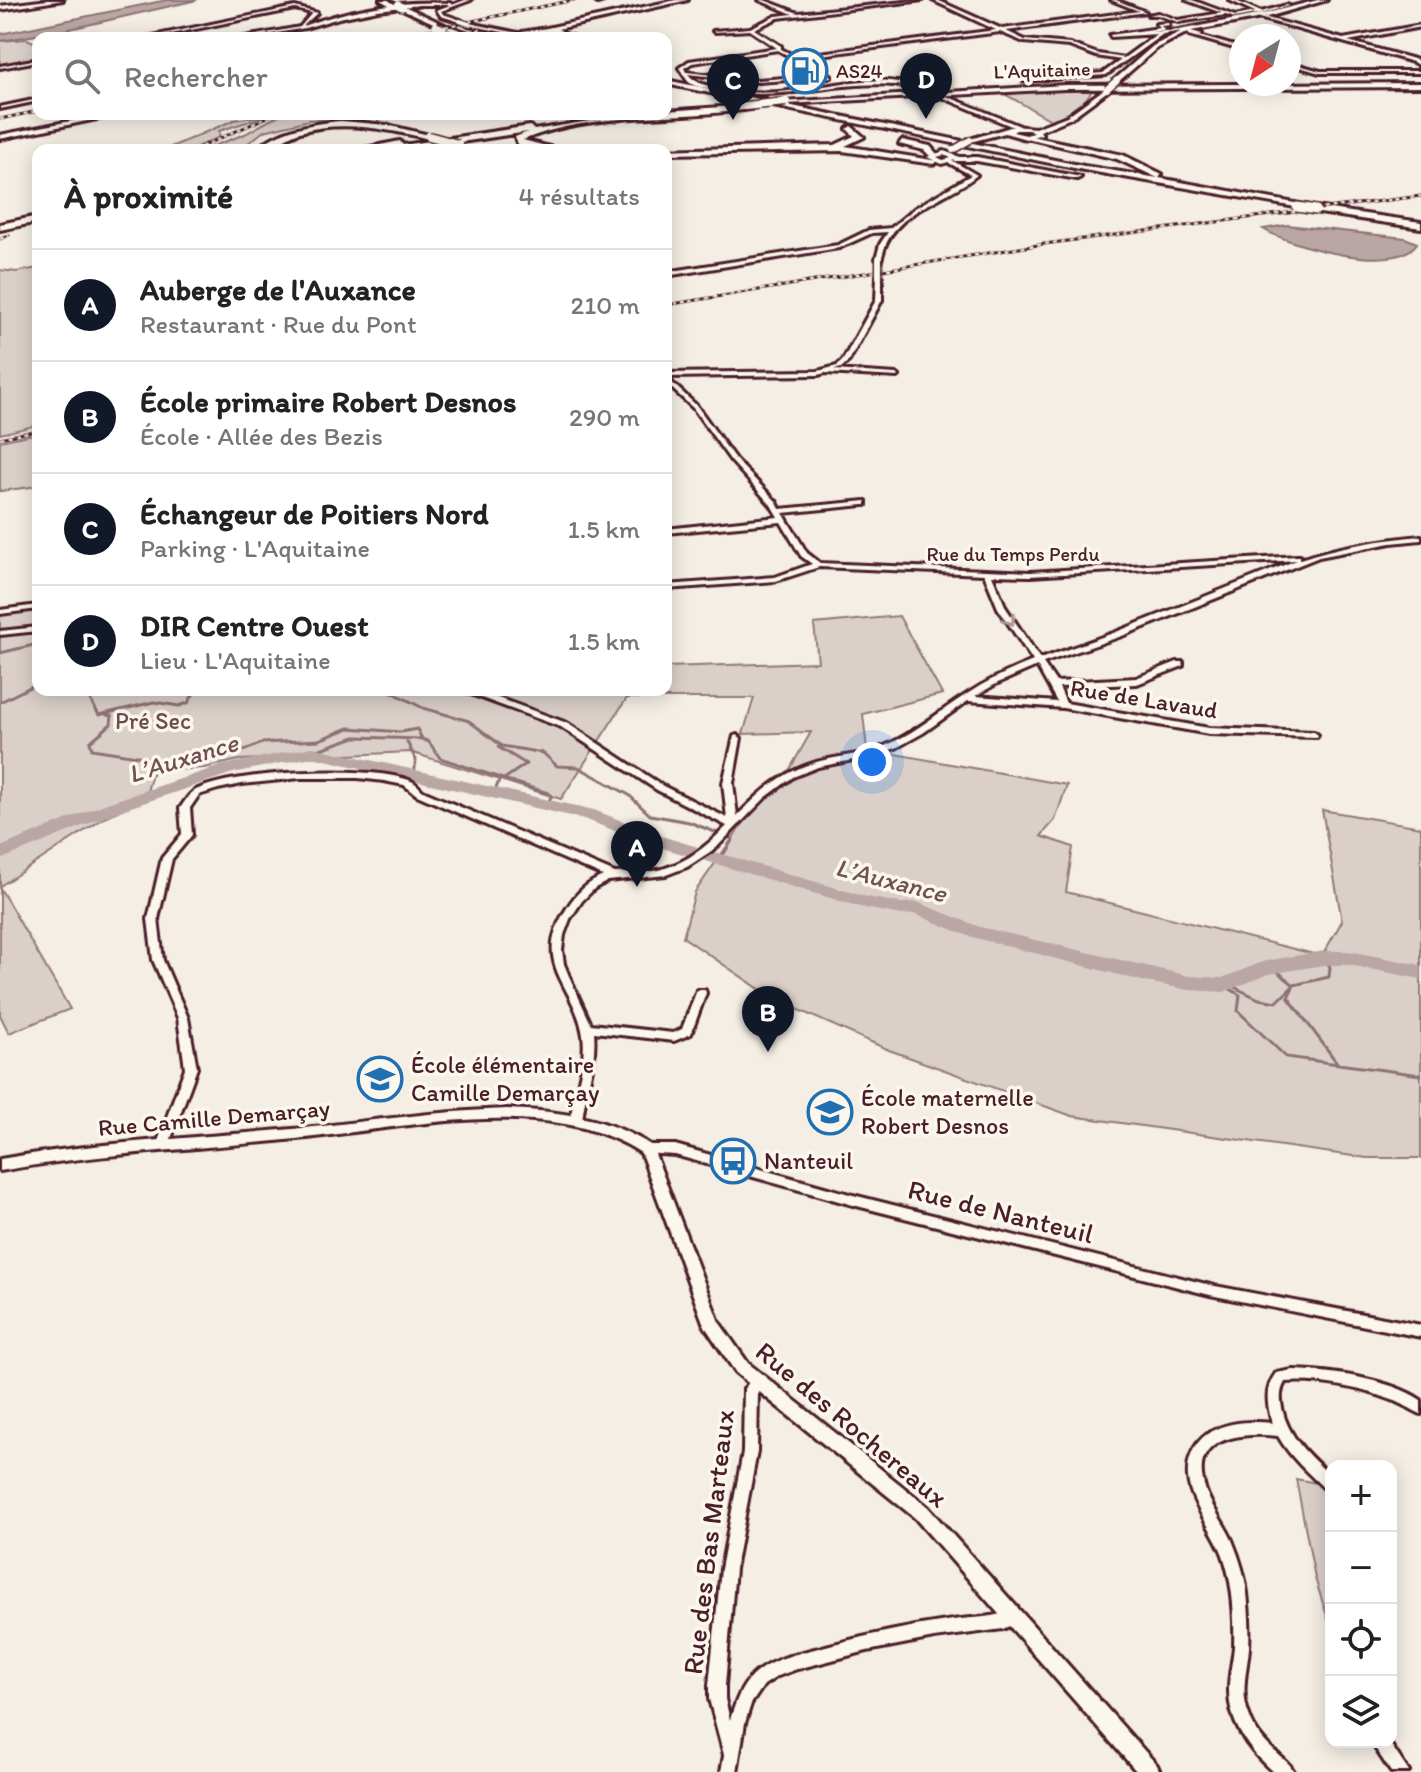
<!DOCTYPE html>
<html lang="fr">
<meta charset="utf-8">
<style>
body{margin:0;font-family:Itim,sans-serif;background:#f2f2f2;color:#222}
.controls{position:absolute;right:24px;bottom:24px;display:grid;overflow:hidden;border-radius:16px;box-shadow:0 4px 20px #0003}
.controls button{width:72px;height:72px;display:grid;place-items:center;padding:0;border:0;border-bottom:2px solid #e0e0e0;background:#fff;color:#222;font:40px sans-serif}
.compass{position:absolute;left:1229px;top:24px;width:72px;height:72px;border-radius:50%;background:#fff;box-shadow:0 4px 20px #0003;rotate:216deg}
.you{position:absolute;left:872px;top:762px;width:28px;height:28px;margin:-20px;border:6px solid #fff;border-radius:50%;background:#1a73e8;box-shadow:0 0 0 12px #1a73e833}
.badge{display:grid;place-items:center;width:52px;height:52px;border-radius:50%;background:#111827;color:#fff;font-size:26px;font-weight:700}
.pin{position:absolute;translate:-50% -66px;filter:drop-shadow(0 2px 4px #0008)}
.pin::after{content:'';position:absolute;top:42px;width:28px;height:24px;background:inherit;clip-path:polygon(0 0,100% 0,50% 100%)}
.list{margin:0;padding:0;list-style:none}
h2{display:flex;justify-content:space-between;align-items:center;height:104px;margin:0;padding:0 32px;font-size:34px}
h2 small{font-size:26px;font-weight:400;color:#767676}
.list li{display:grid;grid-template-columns:52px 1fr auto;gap:24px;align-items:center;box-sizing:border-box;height:112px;padding:0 32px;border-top:2px solid #e0e0e0}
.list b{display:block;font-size:30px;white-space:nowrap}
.list p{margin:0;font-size:26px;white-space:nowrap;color:#767676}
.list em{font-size:26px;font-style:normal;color:#767676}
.icon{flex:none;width:44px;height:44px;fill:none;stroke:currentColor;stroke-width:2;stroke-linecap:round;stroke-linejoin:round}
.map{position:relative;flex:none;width:1421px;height:1772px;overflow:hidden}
.search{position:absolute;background:#fff;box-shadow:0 4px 20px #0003;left:32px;top:32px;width:640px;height:88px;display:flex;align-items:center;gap:20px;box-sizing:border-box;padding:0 28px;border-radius:16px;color:#767676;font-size:30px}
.panel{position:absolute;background:#fff;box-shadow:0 4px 20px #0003;left:32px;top:144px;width:640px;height:552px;border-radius:16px}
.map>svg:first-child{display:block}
.green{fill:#dbd0c9;stroke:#92787a;stroke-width:2}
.water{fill:#baa7a5;stroke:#8d7174;stroke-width:2}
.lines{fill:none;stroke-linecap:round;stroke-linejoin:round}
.stream{stroke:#8d7174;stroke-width:3}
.river{fill:#baa7a5;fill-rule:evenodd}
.minor-casing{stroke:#4a1f2b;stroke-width:6}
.tertiary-casing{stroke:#4a1f2b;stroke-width:6}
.secondary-casing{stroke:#4a1f2b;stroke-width:6}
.primary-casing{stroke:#4a1f2b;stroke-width:6}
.trunk-casing{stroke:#4a1f2b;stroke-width:6}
.motorway-casing{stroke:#4a1f2b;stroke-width:6}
.minor{fill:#fbf7ec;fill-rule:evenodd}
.tertiary{fill:#fbf7ec;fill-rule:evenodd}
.secondary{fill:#fbf7ec;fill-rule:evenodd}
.primary{fill:#fbf7ec;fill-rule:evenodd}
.trunk{fill:#fbf7ec;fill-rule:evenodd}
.motorway{fill:#fbf7ec;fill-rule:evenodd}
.rail-casing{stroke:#4a1f2b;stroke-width:3}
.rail{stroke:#fbf7ec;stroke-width:2;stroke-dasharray:4;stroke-linecap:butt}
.minor-bridge-far1-casing{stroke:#4a1f2b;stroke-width:7;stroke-linecap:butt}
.minor-bridge-casing{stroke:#4a1f2b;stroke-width:9;stroke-linecap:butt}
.secondary-bridge-casing{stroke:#4a1f2b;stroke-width:9;stroke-linecap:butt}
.trunk-bridge-far1-casing{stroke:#4a1f2b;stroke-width:10;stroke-linecap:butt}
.trunk-bridge-casing{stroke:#4a1f2b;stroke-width:12;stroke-linecap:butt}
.motorway-bridge-casing{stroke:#4a1f2b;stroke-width:11;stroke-linecap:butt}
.minor-bridge-far1{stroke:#fbf7ec;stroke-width:4}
.minor-bridge{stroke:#fbf7ec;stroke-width:6}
.secondary-bridge{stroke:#fbf7ec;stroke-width:6}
.trunk-bridge-far1{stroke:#fbf7ec;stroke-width:7}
.trunk-bridge{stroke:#fbf7ec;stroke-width:9}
.motorway-bridge{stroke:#fbf7ec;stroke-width:8}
.oneway{stroke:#ab9695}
.labels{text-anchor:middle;stroke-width:7;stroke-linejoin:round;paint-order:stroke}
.far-street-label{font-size:20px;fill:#4a1f2b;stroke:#fbf7ec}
.far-poi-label{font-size:20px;fill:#4a1f2b;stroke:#fbf7ec;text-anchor:start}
.street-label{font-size:24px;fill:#4a1f2b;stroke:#fbf7ec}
.park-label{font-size:24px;fill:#6e4b52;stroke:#fbf7ec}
.poi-label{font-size:24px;fill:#4a1f2b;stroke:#fbf7ec;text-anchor:start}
.water-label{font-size:26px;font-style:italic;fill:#714f56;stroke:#fbf7ec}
.near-street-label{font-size:28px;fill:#4a1f2b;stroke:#fbf7ec}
</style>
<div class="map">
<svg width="1421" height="1772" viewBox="0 0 1421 1772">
<rect width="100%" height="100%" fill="#f4eee4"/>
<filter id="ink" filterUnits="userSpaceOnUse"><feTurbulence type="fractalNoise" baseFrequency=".0125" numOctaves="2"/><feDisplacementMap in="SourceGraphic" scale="16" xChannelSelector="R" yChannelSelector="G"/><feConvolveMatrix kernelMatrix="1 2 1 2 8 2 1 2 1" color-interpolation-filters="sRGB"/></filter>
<g filter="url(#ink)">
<path class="green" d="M27,39L38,44V58L0,66V41Z
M1094,88L1082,104L1053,121L1001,92Z
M271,114L219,131L220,137L190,150H164L234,120Z
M281,114H376L371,119L309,120L264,131L239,150H203L245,134Z
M38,268V425L0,434V270L17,272Z
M38,433V486L0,491V441Z
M38,609V690H666V667L818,662L814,624L899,616L942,694L863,714L867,749L1067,785L1055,820L1041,836L1073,847L1066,892L1322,956L1342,921L1322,810L1421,827V1158H1367L1072,1116L889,1050L774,999L683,937L695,892L741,826L790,769L811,732L743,734L754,698H627L561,799L410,752L239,760L204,768L153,771L145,798L109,815L0,886V614Z
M0,888L70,1009L9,1033L0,1015Z
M1296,1479L1321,1484L1331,1495V1629L1315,1578Z"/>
<path class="water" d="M167,0H197L61,31L0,41V34Z
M1287,225L1405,238L1417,243C1396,276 1291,246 1263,229Z"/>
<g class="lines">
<path class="stream" d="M0,653L38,644
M70,690L89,698L99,715L154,702L179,706L188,703L196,690
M388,690L423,708L469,721L502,746L543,753L557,766L578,767L629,795L650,815L689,822L733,839L720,860
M0,702L38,683
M107,715L112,716L111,724L90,742L92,749L195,765L231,756L262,743L319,740L349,728L401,732L417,729L422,739
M407,742L416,760L414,775
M498,747L526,764L504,779
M312,752L355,737L422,739L429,742L440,758L500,778L495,791L500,795
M500,778L548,793L551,795L548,807
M1272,967L1294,985L1288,997L1338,1064
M1224,985L1240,995L1238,1011L1286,1057L1421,1075
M1234,987L1259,999L1277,1002L1294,985L1329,977L1330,967L1324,958"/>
<path class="river" d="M312,747L594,810L661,836L867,897L901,903L917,902L980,927L1189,976L1222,978L1265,961L1324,951H1349L1421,965V979L1349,965H1324L1269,974L1224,992L1189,990L1146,982L968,936L915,914L901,915L860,907L649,844L584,819L312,757L233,773L119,811L0,860V847L107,803L223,765Z"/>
<g class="minor-casing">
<path id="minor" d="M465,0H471L441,11L443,14L461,20L460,22L441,16L437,10L450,5H419L378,10L339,18L305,28L249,38H240L300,27L312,13L295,9L151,38H143L295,7L317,13L303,26C349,9 401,0 450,3L452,5Z
M601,0H607L598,3L596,2Z
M759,0H764L798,13L923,0L778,18L754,29L781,46V49L831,75V77L758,82L688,74C695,83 705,85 715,87C740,93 764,94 789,91C830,87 877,72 917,87L915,88C845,74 784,106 714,89C707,88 696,87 690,83C686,80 682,72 679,68L689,61L777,48L750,30L715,32L713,31L750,28L776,16L793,14ZM778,50L824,75L758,80L686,72L684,68L692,63Z
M932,0H937L1002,29L1139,11L1111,0H1116L1146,12L1006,31L1025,40L1070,44L1098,54L1124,58L1157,34L1111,37L1110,35L1160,28L1156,24L1168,23L1169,25L1161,26L1165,30L1151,32L1181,30L1183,31L1163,34L1106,75L1024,81L1022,79L1103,73L1121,60L1096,56L1069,46L1024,42L1000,32L812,56L794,54H812L996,30Z
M1186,0H1192L1235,16L1255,12L1229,0H1234L1261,12L1287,5L1289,6L1257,15L1255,14L1235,18L1226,15L1178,22L1158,15H1148L1158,13L1178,20L1222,13Z
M1260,16L1343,39L1421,25V27L1348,41L1417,60L1421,64V67L1413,62L1259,18Z
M469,23L523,34L525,35L523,36L468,25Z
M1189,33L1241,48V50L1189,35Z
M38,59V61L0,68V66Z
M1289,62L1320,71H1421V73H1320L1289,64Z
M941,94L1020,126V127L1016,128L939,96Z
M38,99V101L0,109V107Z
M949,161H953L977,175C949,198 903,209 887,242C884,248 883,254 881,260L876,259L880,244L888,232L872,233L839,248L666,276V272L838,245L869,230L891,228L915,208L971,175L949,163Z
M877,276L882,277V300L849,361L841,368L834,370L896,374L899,376L898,377L825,373L818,375L666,377V373L818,371L837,366L843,360L876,300Z
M666,377L697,406L735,459L777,502L780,509L866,501V505H863L783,513L807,553L820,563L1030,572L1297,556H1300V559C1338,546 1381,540 1421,536V540L1391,543L1319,557L1122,636L1043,663L1056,682L1136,678L1177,662H1183V666L1137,684L1059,687L1066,703L1209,728L1314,732L1318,735L1317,737L1209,734L1063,708L968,701L923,733L896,748L868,757L818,767L793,777L765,798L716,848L687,867L666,875L608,881L595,888L582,901L570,919L564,935L562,950L564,964L569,976L591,1024L673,1033L682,1029L697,990H705L706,993L691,1034L674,1041L594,1032C597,1063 585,1091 582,1121L580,1124L576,1125L572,1124L570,1121C574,1093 587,1064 583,1035C575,984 530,965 567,908C576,893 587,883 603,876L417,795L404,785L384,781L358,778H300L242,784L218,789L199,795L190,808L192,835L172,859L158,919L163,960L188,1018L197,1068L169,1144L167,1147L163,1149L159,1147L157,1144L185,1068L178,1018L153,960L148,919L162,858L182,834L180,808C185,802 189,793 196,790C236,771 367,765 409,780C415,782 419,787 423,791L615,873C627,872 640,872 653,871C683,866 706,847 727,826L657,790L561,727L465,692L464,690H476L567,723L663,786L727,818L723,783L734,736L737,735L741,738L733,783L737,816C765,787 789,767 829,759C850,755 870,753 889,744C918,731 941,710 967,694C988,680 1010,670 1033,661L998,608L984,574L819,567L776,581L666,589V585L775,577L812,564L801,556L781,522L666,533V529L778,517L771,505L731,461L693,408L666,383ZM1297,560L1116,632L1040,659L1006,608L992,575L1030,576ZM1037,666L1057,702L975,696L998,683Z
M38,605V609L0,614V610Z
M38,627V631L0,635V631Z
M647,1145H675L853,1195L1210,1285L1421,1325V1337L1210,1295L853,1205L675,1155L643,1153L641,1150L643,1147Z
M1293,1370C1330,1371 1390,1379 1421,1400V1414C1411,1410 1403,1403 1392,1400C1361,1388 1317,1379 1285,1382C1280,1391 1280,1398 1282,1408C1288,1437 1309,1456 1331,1476V1492L1326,1490C1308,1473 1290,1457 1278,1436C1240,1432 1186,1437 1206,1491C1212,1508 1224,1523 1232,1540C1239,1557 1245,1575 1247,1593C1249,1611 1250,1630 1249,1648C1247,1671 1240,1693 1249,1715C1254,1731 1266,1744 1278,1754C1284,1760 1291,1764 1294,1772H1273C1249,1751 1228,1722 1229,1688C1229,1674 1233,1660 1234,1646C1235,1615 1233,1584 1223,1555C1212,1525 1179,1493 1190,1458C1201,1423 1241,1420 1272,1423C1267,1404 1264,1389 1276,1373Z
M757,1376L762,1378L764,1382L758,1391L757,1452L735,1569L725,1685V1699L730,1720C735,1704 740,1688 752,1676C771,1658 801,1653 826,1646C868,1635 910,1626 953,1620C974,1617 994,1618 1013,1610L1018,1612L1021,1617L1018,1622L1003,1629L934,1638L867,1651L797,1669L778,1676L764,1685L751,1704L745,1723L737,1772H721L724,1755L709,1699V1685L721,1569L743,1452L744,1389L752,1378Z
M1371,1742H1389L1409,1772H1391Z"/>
</g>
<g class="tertiary-casing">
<path id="tertiary" d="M507,1109C559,1111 608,1117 652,1146L719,1322L748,1363L927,1506L1157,1765L1160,1772H1137L915,1518L736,1373L704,1325L641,1153C550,1092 399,1129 296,1139C197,1149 98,1153 0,1171V1159C97,1142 195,1138 293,1129C365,1122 435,1111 507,1109Z"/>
</g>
<g class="secondary-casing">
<path id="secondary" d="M48,0H63L0,10V6Z
M1318,0H1327L1267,17L1191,31L1202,34L1199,36L1186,33L1157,48L1119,81L1114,80L1153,46L1180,32L1179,30L1267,13Z
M1107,87L1109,90L1071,118L1040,131L1042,134L1026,139L1005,133L970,142L967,140L1014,126L1035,128L1067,116ZM1016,130H1029L1034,133L1026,135L1013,132Z
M944,151L960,157L961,158L942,164L927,157ZM944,155L951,158L943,160L937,157Z"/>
</g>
<g class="primary-casing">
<path id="primary" d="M676,0H688L558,29L562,31C553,35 539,31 527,34L528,38H522V32L547,28Z
M106,114H121L0,139V135Z"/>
</g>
<g class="trunk-casing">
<path id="trunk" d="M380,0H388L396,5L391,6Z
M400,6H404L445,25L440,26L400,8Z
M449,26L480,37L481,38H472L447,29Z
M561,33L575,37L576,38L559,36Z
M666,80L1084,166L1158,178L1117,159L1022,137L1026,135L1123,155L1162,174L1159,178L1311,206L1307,209L1084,170L666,84Z
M902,140L930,146L937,154L930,156L924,150L899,144Z
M957,157H977L1081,177L1077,179L977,161H954Z
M1316,207L1421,222V228L1313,212V208Z"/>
</g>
<g class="motorway-casing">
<path id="motorway" d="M1421,83V87L1065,89L786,104L782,102L1065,85Z
M748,105L751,109C678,120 592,111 523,140L561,150L518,146L515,137L528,132L408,150H355L400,141L403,145L530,126L534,130L627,115L666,114V111Z
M341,121L387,125L433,136L429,139C388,129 341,120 300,132C284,137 271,150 255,150C279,129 309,124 341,121Z
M851,126L864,137L845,146L938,161L934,164L842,151L666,154V150H662L835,145L854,136L847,129Z
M38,216V222L0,230V224Z"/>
</g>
<use href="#minor" class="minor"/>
<use href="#tertiary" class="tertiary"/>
<use href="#secondary" class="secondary"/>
<use href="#primary" class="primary"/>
<use href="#trunk" class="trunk"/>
<use href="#motorway" class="motorway"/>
<g class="rail-casing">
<path id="rail" d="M390,38L574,0
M454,38L481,29
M0,119L38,111
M194,150L274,114
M0,239L9,235
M666,305L1044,244L1421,196
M0,438L38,430"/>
</g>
<use href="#rail" class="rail"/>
<g class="minor-bridge-far1-casing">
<path id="minor-bridge-far1" d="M460,21L469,24
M915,87L941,95"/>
</g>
<g class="minor-bridge-casing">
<path id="minor-bridge" d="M879,259V277"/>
</g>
<g class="secondary-bridge-casing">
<path id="secondary-bridge" d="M1107,89L1117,80
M953,150L970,140"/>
</g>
<g class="trunk-bridge-far1-casing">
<path id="trunk-bridge-far1" d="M398,5L402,7
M436,26L443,29"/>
</g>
<g class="trunk-bridge-casing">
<path id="trunk-bridge" d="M1297,207L1316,210"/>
</g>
<g class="motorway-bridge-casing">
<path id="motorway-bridge" d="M745,106L786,102
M429,136L458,144"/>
</g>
<use href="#minor-bridge-far1" class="minor-bridge-far1"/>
<use href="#minor-bridge" class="minor-bridge"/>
<use href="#secondary-bridge" class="secondary-bridge"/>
<use href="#trunk-bridge-far1" class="trunk-bridge-far1"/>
<use href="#trunk-bridge" class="trunk-bridge"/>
<use href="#motorway-bridge" class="motorway-bridge"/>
</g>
<defs><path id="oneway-chevron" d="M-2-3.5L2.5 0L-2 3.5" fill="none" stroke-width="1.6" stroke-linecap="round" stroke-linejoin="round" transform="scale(2)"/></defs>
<use class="oneway" href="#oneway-chevron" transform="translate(1010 620) rotate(60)"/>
</g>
<defs>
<g id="fuel-ring" transform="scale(2.3)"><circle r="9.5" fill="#fbf7ec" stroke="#1f6fb2" stroke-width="1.5"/><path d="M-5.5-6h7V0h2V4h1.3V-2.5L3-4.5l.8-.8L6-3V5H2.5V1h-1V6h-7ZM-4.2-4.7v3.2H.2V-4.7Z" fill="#1f6fb2"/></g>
<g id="school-ring" transform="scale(2.3)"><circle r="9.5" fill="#fbf7ec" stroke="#1f6fb2" stroke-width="1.5"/><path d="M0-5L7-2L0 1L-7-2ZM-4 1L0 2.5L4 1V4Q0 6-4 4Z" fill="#1f6fb2"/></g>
<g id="bus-ring" transform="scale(2.3)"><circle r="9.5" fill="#fbf7ec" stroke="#1f6fb2" stroke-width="1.5"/><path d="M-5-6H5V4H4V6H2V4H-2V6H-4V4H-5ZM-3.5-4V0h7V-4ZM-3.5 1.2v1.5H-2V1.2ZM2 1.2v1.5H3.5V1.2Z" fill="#1f6fb2"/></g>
</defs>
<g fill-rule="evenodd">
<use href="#fuel-ring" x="805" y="71"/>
<use href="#school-ring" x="380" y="1079"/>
<use href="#school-ring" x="830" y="1112"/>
<use href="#bus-ring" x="733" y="1161"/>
</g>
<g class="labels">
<g class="far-street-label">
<text transform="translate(1042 70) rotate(-2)" y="7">L'Aquitaine</text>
<text x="1013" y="561">Rue du Temps Perdu</text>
</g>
<g class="far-poi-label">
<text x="836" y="78">AS24</text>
</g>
<g class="street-label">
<text transform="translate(1144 699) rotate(9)" y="8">Rue de Lavaud</text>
<text transform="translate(214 1118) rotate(-5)" y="8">Rue Camille Demarçay</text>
</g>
<g class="park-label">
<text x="153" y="729">Pré Sec</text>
</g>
<g class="poi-label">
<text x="411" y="1073">École élémentaire<tspan x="411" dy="28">Camille Demarçay</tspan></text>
<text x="861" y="1106">École maternelle<tspan x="861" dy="28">Robert Desnos</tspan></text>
<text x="764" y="1169">Nanteuil</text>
</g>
<g class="water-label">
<text transform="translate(183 758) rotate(-17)" y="9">L’Auxance</text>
<text transform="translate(891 880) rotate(14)" y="9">L’Auxance</text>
</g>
<g class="near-street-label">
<text transform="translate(1001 1211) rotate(14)" y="10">Rue de Nanteuil</text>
<text transform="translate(852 1424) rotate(40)" y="10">Rue des Rochereaux</text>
<text transform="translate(708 1542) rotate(-83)" y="10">Rue des Bas Marteaux</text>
</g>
</g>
</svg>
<div class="controls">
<button>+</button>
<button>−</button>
<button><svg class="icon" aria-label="locate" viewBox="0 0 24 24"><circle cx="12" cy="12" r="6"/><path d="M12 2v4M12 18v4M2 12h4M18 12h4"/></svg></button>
<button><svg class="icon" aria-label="layers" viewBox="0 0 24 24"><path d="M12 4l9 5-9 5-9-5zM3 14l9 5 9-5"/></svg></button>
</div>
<svg class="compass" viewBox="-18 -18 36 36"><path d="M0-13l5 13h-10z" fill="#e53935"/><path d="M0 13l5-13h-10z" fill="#767676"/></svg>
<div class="you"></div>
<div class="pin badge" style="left:637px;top:887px">A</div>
<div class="pin badge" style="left:768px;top:1052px">B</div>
<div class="pin badge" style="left:733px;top:120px">C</div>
<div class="pin badge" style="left:926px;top:119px">D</div>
<div class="search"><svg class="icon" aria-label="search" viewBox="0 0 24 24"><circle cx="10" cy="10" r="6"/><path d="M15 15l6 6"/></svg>Rechercher</div>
<section class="panel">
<h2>À proximité<small>4 résultats</small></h2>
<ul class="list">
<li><span class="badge">A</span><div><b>Auberge de l'Auxance</b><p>Restaurant · Rue du Pont</p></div><em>210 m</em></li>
<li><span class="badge">B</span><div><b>École primaire Robert Desnos</b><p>École · Allée des Bezis</p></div><em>290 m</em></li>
<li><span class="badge">C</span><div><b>Échangeur de Poitiers Nord</b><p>Parking · L'Aquitaine</p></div><em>1.5 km</em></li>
<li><span class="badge">D</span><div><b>DIR Centre Ouest</b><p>Lieu · L'Aquitaine</p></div><em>1.5 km</em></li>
</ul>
</section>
</div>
